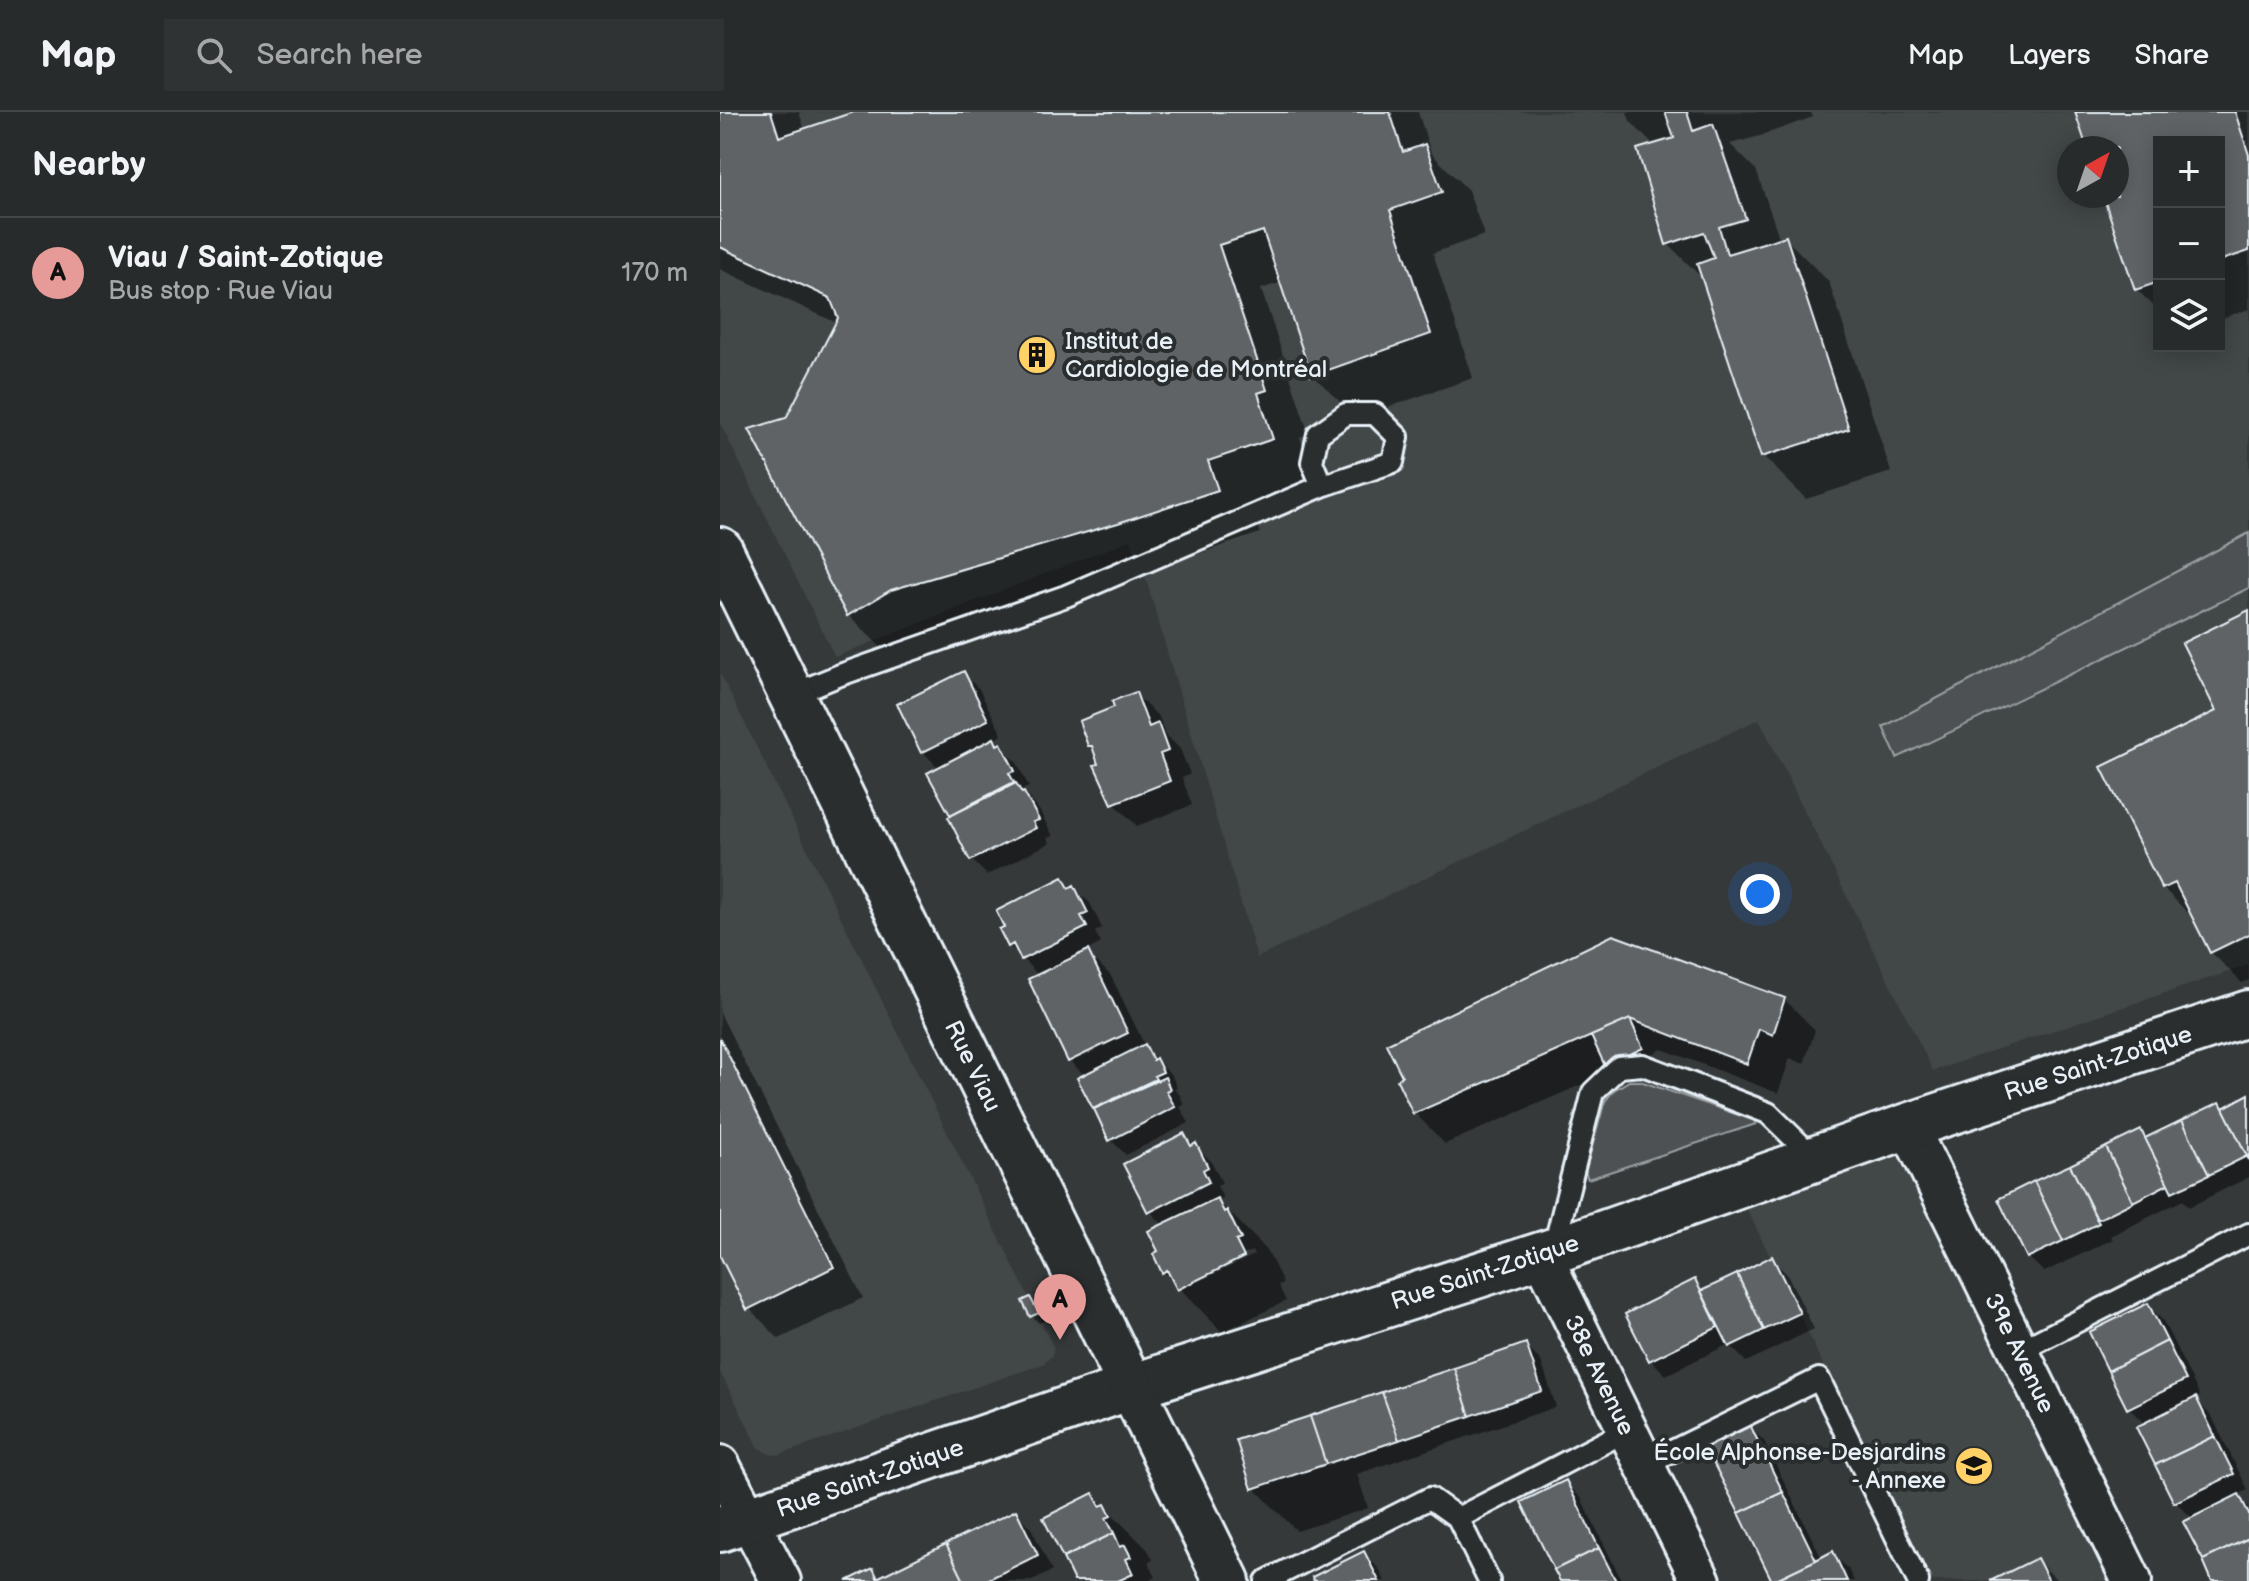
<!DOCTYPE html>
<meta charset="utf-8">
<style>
body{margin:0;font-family:"Balsamiq Sans",sans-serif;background:#303334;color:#f1f3f6}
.controls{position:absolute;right:24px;top:24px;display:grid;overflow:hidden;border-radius:0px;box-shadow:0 4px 20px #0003}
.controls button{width:72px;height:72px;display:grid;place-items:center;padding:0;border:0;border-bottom:2px solid #444748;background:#282b2c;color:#f1f3f6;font:40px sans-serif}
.compass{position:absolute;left:1337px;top:24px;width:72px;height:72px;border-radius:50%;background:#282b2c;box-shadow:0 4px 20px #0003;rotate:40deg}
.you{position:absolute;left:1040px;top:782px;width:28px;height:28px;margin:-20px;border:6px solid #fff;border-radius:50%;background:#1a73e8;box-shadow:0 0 0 12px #1a73e833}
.badge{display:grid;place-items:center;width:52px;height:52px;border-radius:50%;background:#e69b98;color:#111;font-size:26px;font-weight:700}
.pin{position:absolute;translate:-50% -66px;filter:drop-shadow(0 2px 4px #0008)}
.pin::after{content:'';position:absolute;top:42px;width:28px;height:24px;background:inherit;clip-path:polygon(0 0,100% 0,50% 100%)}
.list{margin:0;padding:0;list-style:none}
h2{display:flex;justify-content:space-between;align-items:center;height:104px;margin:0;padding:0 32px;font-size:34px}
h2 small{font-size:26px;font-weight:400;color:#a5a7a9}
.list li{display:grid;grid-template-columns:52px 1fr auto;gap:24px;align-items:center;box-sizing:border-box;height:112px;padding:0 32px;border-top:2px solid #444748}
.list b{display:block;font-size:30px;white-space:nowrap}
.list p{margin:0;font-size:26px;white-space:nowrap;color:#a5a7a9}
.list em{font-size:26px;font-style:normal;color:#a5a7a9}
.icon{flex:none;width:44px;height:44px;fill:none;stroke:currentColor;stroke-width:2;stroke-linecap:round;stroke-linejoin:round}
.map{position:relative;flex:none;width:1529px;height:1469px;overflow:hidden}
header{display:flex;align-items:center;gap:48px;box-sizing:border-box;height:112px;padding:0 40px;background:#282b2c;border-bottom:2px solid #444748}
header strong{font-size:38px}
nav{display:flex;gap:44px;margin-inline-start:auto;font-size:28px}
.search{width:560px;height:72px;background:#303334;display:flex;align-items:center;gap:20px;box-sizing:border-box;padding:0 28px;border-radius:0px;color:#a5a7a9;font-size:30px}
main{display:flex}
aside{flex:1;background:#282b2c}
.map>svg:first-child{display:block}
.built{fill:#424647;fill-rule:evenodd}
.green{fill:#4d5152;stroke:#9aa1a5;stroke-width:2}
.shadow{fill:#0007;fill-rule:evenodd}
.building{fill:#5f6365;stroke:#e8f1f8;stroke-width:2}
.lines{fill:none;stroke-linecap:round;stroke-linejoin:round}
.service-casing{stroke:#e8f1f8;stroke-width:26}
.minor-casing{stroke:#e8f1f8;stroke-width:44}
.tertiary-casing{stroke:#e8f1f8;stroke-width:50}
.secondary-casing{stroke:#e8f1f8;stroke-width:50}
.service{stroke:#2a2d2e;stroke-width:20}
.minor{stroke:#2a2d2e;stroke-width:38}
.tertiary{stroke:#2a2d2e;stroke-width:44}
.secondary{stroke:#2a2d2e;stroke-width:44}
.labels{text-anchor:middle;stroke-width:8;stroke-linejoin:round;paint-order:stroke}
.poi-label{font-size:24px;fill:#e8f1f8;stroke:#2a2d2e;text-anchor:start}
.street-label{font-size:24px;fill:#e8f1f8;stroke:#2a2d2e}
</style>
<header>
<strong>Map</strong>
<div class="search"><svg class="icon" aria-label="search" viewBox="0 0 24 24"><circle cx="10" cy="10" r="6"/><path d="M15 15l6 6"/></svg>Search here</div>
<nav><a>Map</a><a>Layers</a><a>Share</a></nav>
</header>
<main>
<aside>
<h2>Nearby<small></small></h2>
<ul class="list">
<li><span class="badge">A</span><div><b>Viau / Saint-Zotique</b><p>Bus stop · Rue Viau</p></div><em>170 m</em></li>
</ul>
</aside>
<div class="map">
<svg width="1529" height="1469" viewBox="0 0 1529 1469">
<rect width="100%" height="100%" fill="#35393a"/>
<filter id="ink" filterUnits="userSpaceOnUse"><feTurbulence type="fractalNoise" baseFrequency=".0125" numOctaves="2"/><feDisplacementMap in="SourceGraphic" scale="16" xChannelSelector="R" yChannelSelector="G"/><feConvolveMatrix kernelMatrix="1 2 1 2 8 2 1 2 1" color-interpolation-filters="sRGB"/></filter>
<g filter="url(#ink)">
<path class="built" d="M0,0H1529V853L1213,959L1039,607L537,846L427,471L411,428L115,545L0,311ZM1439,30H1499V234H1439ZM1349,36H1397V84H1349Z
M0,561L334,1236L332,1244L323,1252L59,1343L49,1342L39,1336L0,1260Z
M1188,1014L1412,1469H1209L1016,1075Z"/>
<path class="green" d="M1529,421V476L1177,646L1163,615Z
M909,969H920L1033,1008L1036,1012L868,1067L865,1060L885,989L894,978Z"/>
<path class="shadow" d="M0,0H79L85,19L140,0H698L711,41L748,78L764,123L713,141L753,266L636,306L592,262L562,170L541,177L589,322L580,325L595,370L531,392L540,421L442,454L215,521L172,546L128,503L67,308L117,211L0,157Z
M907,0H1091L1093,5L1040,24L1010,32L1036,58L1060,128L1065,126L1109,170L1171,360L1086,387L1043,344L985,169L948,132L934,34L910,9Z
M1357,0H1529V197L1499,207V30H1439V199L1416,177L1385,84H1397V36H1369Z
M1529,500V868L1522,871L1491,840L1474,807L1443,776Z
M243,561L259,577L282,623L273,628L296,649L309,675L303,677L319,698L333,724L327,726L330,731L267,763L252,748L210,662L220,657L203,640Z
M415,582L439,605L445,622L460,637L470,662L462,666L472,693L417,714L393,690L376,639L370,633Z
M343,767L370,791L382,816L375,820L381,831L366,839L391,864L426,936L452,964L457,976L454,977L460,983L464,993L460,995L469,1011L406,1043L390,1027L360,967L365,964L350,949L319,864L289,833Z
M1064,887L1095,918L1084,952L1070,946L1058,981L942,937L894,960L893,959L725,1032L695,1001L685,964L669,933Z
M0,901L143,1186L59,1227L29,1196L0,1139Z
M1529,985V1065L1469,1095L1463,1088L1391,1124L1393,1127L1324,1160L1308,1145L1421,1020L1428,1027L1499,992L1504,997Z
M464,1023L491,1049L502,1071L497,1074L503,1086L497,1088L540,1131L550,1144L563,1171L558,1173L566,1189L502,1220L444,1160L441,1140L444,1114L430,1099ZM532,1139L534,1143L473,1172V1168Z
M1051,1147L1067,1162L1094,1217L1026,1250L1009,1232L946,1263L931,1248L975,1170L984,1180Z
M310,1187L317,1194L325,1208L319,1211L312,1204Z
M1428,1193L1443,1209L1480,1284L1474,1287L1491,1303L1528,1378L1517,1383L1529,1395V1469H1494L1473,1407L1456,1390L1419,1315L1425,1312L1409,1296L1371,1221Z
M805,1234L821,1249L836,1295L637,1362L648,1396L577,1419L534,1376Z
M1029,1314L1044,1329L1102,1447L1113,1442L1128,1457L1134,1469H1053Z
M845,1370L861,1386L902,1469H842Z
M373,1383L428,1438L433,1448L428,1450L436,1465L428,1469H357Z
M295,1400L311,1416L332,1459L312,1469H132L153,1459L160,1466Z
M644,1441L659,1457L665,1469H596Z
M1317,1448L1338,1469H1275Z"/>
<path class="building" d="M0,0H51L59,25L134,0H670L683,40L705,32L722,80L670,98L711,222L591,264L543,119L499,133L547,278L538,281L553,327L488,349L498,378L398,411L171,478L127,504L29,317L66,306L118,206L110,186L0,135Z
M945,0H967L973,19L993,12L1026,107L999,115L1007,142L1066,124L1129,317L1041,345L977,152L994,146L984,120L946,133L917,37L954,26Z
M1355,0H1515L1529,43V139L1499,149V30H1439V170L1415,178L1383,84H1397V36H1367Z
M1529,498V822L1490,841L1455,771L1442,777L1381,655L1496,599L1462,531Z
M244,559L268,608L201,641L177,592Z
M416,580L429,615L438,611L448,639L440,642L450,669L392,692L374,653L378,652L372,634H368L359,609L394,595L392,589Z
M274,626L277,633L281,631L295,659L289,661L294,670L230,703L207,661Z
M296,671L302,681L304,680L319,708L313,710L316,716L250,749L228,705Z
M343,765L349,776L354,773L368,801L361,804L367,815L301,848L293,832L288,835L279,817L284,815L276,799Z
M893,823L1065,886L1053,923L1039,917L1027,952L910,907L693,1002L677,968L682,964L666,932Z
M368,838L408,921L348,950L308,867Z
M910,907L923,936L885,954L871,924Z
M0,926L114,1155L27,1198L0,1144Z
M425,932L433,948L436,946L443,960L434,964L436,967L373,997L357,966Z
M445,965L450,977L446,979L455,995L389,1029L374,997Z
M1529,982V1048L1503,996Z
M1500,990L1527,1044L1489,1063L1462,1008Z
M1462,1008L1489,1063L1452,1080L1425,1026Z
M1421,1018L1448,1072L1413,1090L1386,1035Z
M464,1021L471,1034L476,1031L488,1055L483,1058L489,1070L428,1101L403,1052Z
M1386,1035L1413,1090L1377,1108L1350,1053Z
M1350,1053L1379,1111L1343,1129L1314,1069Z
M1314,1069L1343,1129L1307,1146L1278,1087Z
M497,1086L504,1100L507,1098L521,1127L516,1129L524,1145L457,1178L447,1158L442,1161L433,1142L438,1139L428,1119Z
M1052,1144L1080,1201L1044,1218L1017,1162Z
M1017,1162L1044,1218L1009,1235L981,1179Z
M975,1167L998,1215L929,1249L905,1202Z
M310,1185L319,1201L310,1205L302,1189Z
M1428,1191L1447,1229L1388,1259L1369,1220Z
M1447,1229L1466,1268L1407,1297L1388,1259Z
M806,1231L822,1279L750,1304L734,1256Z
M734,1256L750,1304L679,1328L662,1280Z
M662,1280L679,1328L606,1352L590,1304Z
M1476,1285L1495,1324L1435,1353L1416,1315Z
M590,1304L606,1352L532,1377L516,1328Z
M1029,1311L1063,1380L1019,1401L984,1333Z
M1495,1324L1514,1362L1454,1391L1435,1353Z
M846,1368L879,1436L834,1458L801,1390Z
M1063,1380L1096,1448L1052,1469L1019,1401Z
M373,1381L380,1394L385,1392L391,1404L386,1406L394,1421L343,1446L323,1406Z
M1519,1382L1529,1402V1426L1483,1448L1463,1410Z
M296,1398L318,1443L265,1469H244L226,1432Z
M394,1421L400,1435L405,1433L411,1445L406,1447L413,1462L398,1469H354L343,1446Z
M1529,1426V1469H1492L1483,1448Z
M226,1432L244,1469H159L157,1466Z
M879,1436L896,1469H840L834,1458Z
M644,1439L659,1469H594L592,1465Z
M1113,1439L1127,1469H1052L1096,1448Z
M1317,1446L1329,1469H1270Z
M153,1456L159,1469H127Z"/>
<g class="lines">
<g class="service-casing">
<path id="service" d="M71,583L120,563L346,484L602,374L673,350L678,325L655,302H626L598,322L592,350L602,374
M833,1139L873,980L899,955L923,953L1048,1001L1095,1047
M1299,1239L1529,1122
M924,1353L1099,1267L1198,1469
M738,1406L908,1318
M546,1469L710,1386L738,1406L769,1469"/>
</g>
<g class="minor-casing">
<path id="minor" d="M1188,1014L1412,1469
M822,1143L981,1469
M0,1353L61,1469"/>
</g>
<g class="tertiary-casing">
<path id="tertiary" d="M0,1417L411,1275L833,1139L1188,1014L1529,901"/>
</g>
<g class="secondary-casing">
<path id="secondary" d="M0,438L507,1469"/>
</g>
<use href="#service" class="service"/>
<use href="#minor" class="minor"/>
<use href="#tertiary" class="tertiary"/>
<use href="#secondary" class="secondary"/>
</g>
</g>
<defs>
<g id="building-disc" transform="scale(2)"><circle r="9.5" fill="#ffd166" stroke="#2a2d2e"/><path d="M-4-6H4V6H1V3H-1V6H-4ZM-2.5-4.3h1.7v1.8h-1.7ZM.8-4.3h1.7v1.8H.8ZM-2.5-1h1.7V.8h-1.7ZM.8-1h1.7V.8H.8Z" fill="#111"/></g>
<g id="school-disc" transform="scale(2)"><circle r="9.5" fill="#ffd166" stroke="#2a2d2e"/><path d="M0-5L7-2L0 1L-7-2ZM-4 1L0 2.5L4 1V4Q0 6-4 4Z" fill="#111"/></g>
</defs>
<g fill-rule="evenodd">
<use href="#building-disc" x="317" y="243"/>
<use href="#school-disc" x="1254" y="1354"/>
</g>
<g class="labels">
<g class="poi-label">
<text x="345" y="237">Institut de<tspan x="345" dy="28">Cardiologie de Montréal</tspan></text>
<text x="1226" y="1348" text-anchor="end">École Alphonse-Desjardins<tspan x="1226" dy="28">- Annexe</tspan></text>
</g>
<g class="street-label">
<text transform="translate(1378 951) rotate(-18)" y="8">Rue Saint-Zotique</text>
<text transform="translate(253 954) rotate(64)" y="8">Rue Viau</text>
<text transform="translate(765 1160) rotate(-18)" y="8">Rue Saint-Zotique</text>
<text transform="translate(1300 1241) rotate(64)" y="8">39e Avenue</text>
<text transform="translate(880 1263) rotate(64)" y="8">38e Avenue</text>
<text transform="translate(150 1366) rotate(-19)" y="8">Rue Saint-Zotique</text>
</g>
</g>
</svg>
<div class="controls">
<button>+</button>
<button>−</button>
<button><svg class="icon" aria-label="layers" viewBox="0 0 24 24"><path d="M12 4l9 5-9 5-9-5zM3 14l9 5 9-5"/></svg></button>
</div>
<svg class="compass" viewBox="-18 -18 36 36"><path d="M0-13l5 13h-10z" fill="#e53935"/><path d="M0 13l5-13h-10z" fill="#a5a7a9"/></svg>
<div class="you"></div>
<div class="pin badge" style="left:340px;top:1228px">A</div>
</div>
</main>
